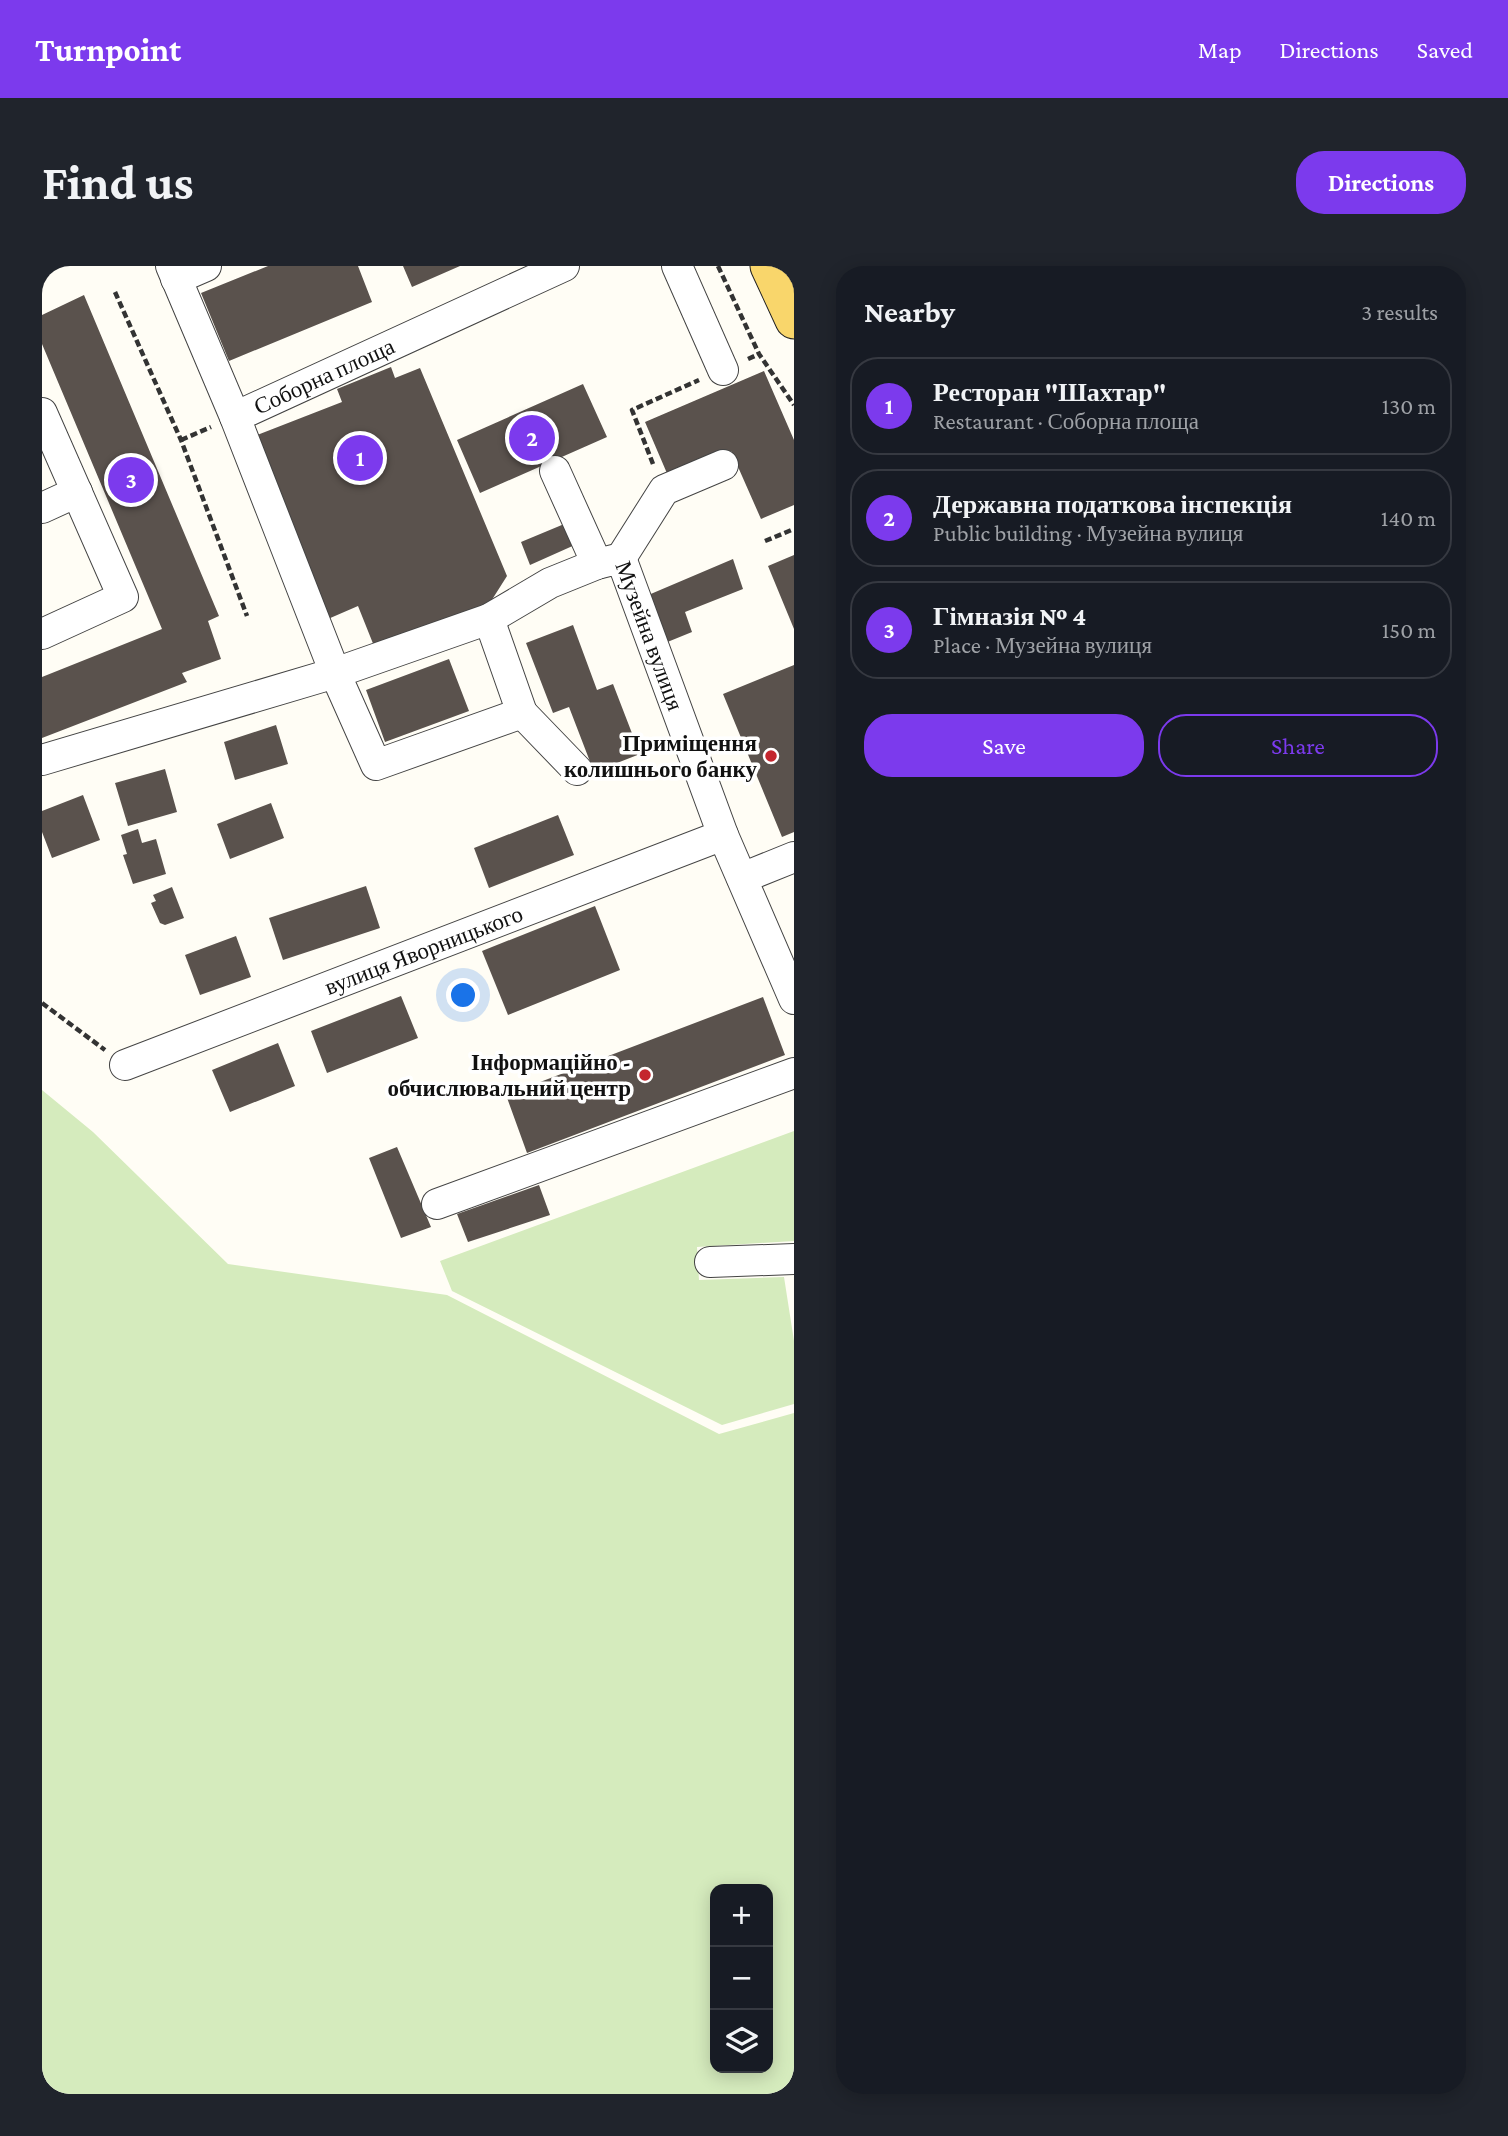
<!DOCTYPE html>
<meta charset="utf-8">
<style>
body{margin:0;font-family:"Crimson Pro",serif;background:#20242c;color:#f1f3f6}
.controls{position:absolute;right:21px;bottom:21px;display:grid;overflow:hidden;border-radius:14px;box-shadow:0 4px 18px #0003}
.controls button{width:63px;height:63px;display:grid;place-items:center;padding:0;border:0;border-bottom:2px solid #363941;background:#171b24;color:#f1f3f6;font:35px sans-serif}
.you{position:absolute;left:422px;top:730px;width:24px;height:24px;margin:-18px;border:5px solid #fff;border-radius:50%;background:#1a73e8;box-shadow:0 0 0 10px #1a73e833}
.badge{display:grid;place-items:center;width:46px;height:46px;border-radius:50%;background:#7c3aed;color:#fff;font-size:23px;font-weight:700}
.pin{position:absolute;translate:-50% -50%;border:4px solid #fff;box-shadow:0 2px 7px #0006}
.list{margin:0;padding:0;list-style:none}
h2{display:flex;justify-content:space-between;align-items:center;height:91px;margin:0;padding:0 28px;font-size:30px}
h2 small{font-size:23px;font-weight:400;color:#9ea1a6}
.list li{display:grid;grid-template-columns:46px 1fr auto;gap:21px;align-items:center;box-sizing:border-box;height:98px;margin:0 14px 14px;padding:0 14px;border:2px solid #363941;border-radius:28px}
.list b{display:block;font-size:26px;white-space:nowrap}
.list p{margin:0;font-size:23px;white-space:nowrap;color:#9ea1a6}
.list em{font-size:23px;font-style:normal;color:#9ea1a6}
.actions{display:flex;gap:14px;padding:21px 28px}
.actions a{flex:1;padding:16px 0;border:2px solid #7c3aed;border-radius:28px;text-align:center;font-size:24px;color:#7c3aed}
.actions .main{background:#7c3aed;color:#fff}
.icon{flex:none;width:38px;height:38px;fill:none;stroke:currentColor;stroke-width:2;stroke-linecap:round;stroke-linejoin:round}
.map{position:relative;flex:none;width:752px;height:1828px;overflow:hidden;border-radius:28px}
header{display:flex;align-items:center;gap:42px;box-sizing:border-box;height:98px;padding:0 35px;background:#7c3aed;color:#fff}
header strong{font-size:33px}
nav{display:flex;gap:38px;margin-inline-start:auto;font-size:24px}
.intro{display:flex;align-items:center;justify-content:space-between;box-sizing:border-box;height:168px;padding:0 42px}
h1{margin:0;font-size:49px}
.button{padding:18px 32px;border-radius:28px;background:#7c3aed;color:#fff;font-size:24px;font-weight:700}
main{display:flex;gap:42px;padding:0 42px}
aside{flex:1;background:#171b24;border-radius:28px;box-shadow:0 4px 18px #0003}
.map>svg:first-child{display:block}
.green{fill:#d5ebbd;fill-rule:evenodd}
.building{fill:#5a524d}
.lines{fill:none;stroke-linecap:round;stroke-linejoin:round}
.minor-casing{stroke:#444;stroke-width:32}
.major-casing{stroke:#222;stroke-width:39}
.path{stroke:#333;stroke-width:4.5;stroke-dasharray:7 3.5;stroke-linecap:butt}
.minor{stroke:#fff;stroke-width:30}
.major{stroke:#f9d66b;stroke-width:37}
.poi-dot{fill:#c4262e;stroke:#fff;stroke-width:2.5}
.labels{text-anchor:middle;stroke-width:7;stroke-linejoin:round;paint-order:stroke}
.street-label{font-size:23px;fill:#111;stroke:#fff}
.poi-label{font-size:23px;font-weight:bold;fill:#111;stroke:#fff;text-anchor:end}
</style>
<header>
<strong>Turnpoint</strong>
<nav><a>Map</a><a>Directions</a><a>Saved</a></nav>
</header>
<div class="intro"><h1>Find us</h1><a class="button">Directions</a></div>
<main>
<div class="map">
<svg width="752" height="1828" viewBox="0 0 752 1828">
<rect width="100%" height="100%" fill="#fffdf5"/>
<path class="green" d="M0,824L51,866L186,998L405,1029L677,1168L752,1147V1828H0ZM673,1623H726V1802H673Z
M752,865V975L655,981L657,1014L742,1011L752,1075V1138L680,1159L410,1025L398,995Z"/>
<path class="building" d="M226,0H316L330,36L187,95L159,27Z
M361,0H418L370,21Z
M42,29L177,350L166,355L179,393L140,407L145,416L0,472V411L120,363L0,78V49Z
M349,101L353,112L378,102L465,310L439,351L332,380L316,340L286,353L205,173L300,136L295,123Z
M722,105L752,174V239L719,253L689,185L627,212L603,156Z
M541,118L565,171L438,227L415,174Z
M527,256L535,278L488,299L479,276Z
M752,289V363L726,300Z
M691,293L701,323L643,346L650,366L623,377L604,330Z
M531,359L555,424L571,418L598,488L552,506L527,441L511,447L484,377Z
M407,393L427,445L343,476L324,424Z
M752,399V566L740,571L681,428Z
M234,459L246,498L193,514L182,476Z
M123,503L135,546L86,560L73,517Z
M41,529L58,574L10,592L0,566V545Z
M229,537L242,572L188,593L175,558Z
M516,549L532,589L447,622L432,582Z
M96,563L100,577L114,573L124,608L91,618L81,589L85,588L79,569Z
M324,620L338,662L241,694L227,652Z
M130,621L142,652L123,659L118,657L109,637L114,635L111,629Z
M553,640L578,704L466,749L440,685Z
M194,670L209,711L158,729L143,689Z
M359,730L376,772L285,807L269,765Z
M721,731L743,789L485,887L464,829Z
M236,777L253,820L188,846L170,804Z
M355,881L389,961L359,972L327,892Z
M497,919L508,949L426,976L415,948Z"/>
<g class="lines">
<g class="minor-casing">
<g id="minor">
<path id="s1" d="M129,0L193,151L522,0"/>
<path d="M635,0L681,104"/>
<path d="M134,13L164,0"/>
<path d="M0,147L81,331L0,368"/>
<path id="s2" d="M193,151L293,407L447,353L508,317L555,298L579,292L681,569L752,733"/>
<path d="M513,205L555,298"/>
<path d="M0,242L35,226"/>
<path d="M579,292L622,224L681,199"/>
<path d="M480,447L535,504"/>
<path d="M0,494L293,407L334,499L480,447L447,353"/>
<path d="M700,612L752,591"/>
<path id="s3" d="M83,799L681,569"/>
<path d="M395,938L752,807"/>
<path d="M668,996L752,993"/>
</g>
</g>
<g class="major-casing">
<path id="major" d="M727,0L752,54"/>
</g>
<path class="path" d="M676,0L717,88L752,139
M73,26L139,174L205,350
M706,93L717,88
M139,174L169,161
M611,198L590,144L657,114
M723,275L752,263
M0,737L63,784"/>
<use href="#minor" class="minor"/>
<use href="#major" class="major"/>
</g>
<g class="poi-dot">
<circle cx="729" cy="490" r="7"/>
<circle cx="603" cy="809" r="7"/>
</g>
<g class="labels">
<g class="street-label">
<text dy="8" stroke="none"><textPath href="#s1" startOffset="262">Соборна площа</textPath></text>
<text dy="8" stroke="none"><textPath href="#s2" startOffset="667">Музейна вулиця</textPath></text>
<text dy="8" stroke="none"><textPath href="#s3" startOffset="320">вулиця Яворницького</textPath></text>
</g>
<g class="poi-label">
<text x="715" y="485">Приміщення<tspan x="715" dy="26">колишнього банку</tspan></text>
<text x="589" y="804">Інформаційно -<tspan x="589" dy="26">обчислювальний центр</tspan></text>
</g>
</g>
</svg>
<div class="controls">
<button>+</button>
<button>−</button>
<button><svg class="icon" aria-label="layers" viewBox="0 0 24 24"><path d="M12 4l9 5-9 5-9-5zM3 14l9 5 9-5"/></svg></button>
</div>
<div class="you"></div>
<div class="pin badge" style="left:318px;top:192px">1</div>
<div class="pin badge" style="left:490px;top:172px">2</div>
<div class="pin badge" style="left:89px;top:214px">3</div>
</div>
<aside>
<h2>Nearby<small>3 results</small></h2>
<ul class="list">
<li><span class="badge">1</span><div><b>Ресторан &quot;Шахтар&quot;</b><p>Restaurant · Соборна площа</p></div><em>130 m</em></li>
<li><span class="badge">2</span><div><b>Державна податкова інспекція</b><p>Public building · Музейна вулиця</p></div><em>140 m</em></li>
<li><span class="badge">3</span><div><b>Гімназія № 4</b><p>Place · Музейна вулиця</p></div><em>150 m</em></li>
</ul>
<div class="actions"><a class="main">Save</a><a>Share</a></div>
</aside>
</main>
